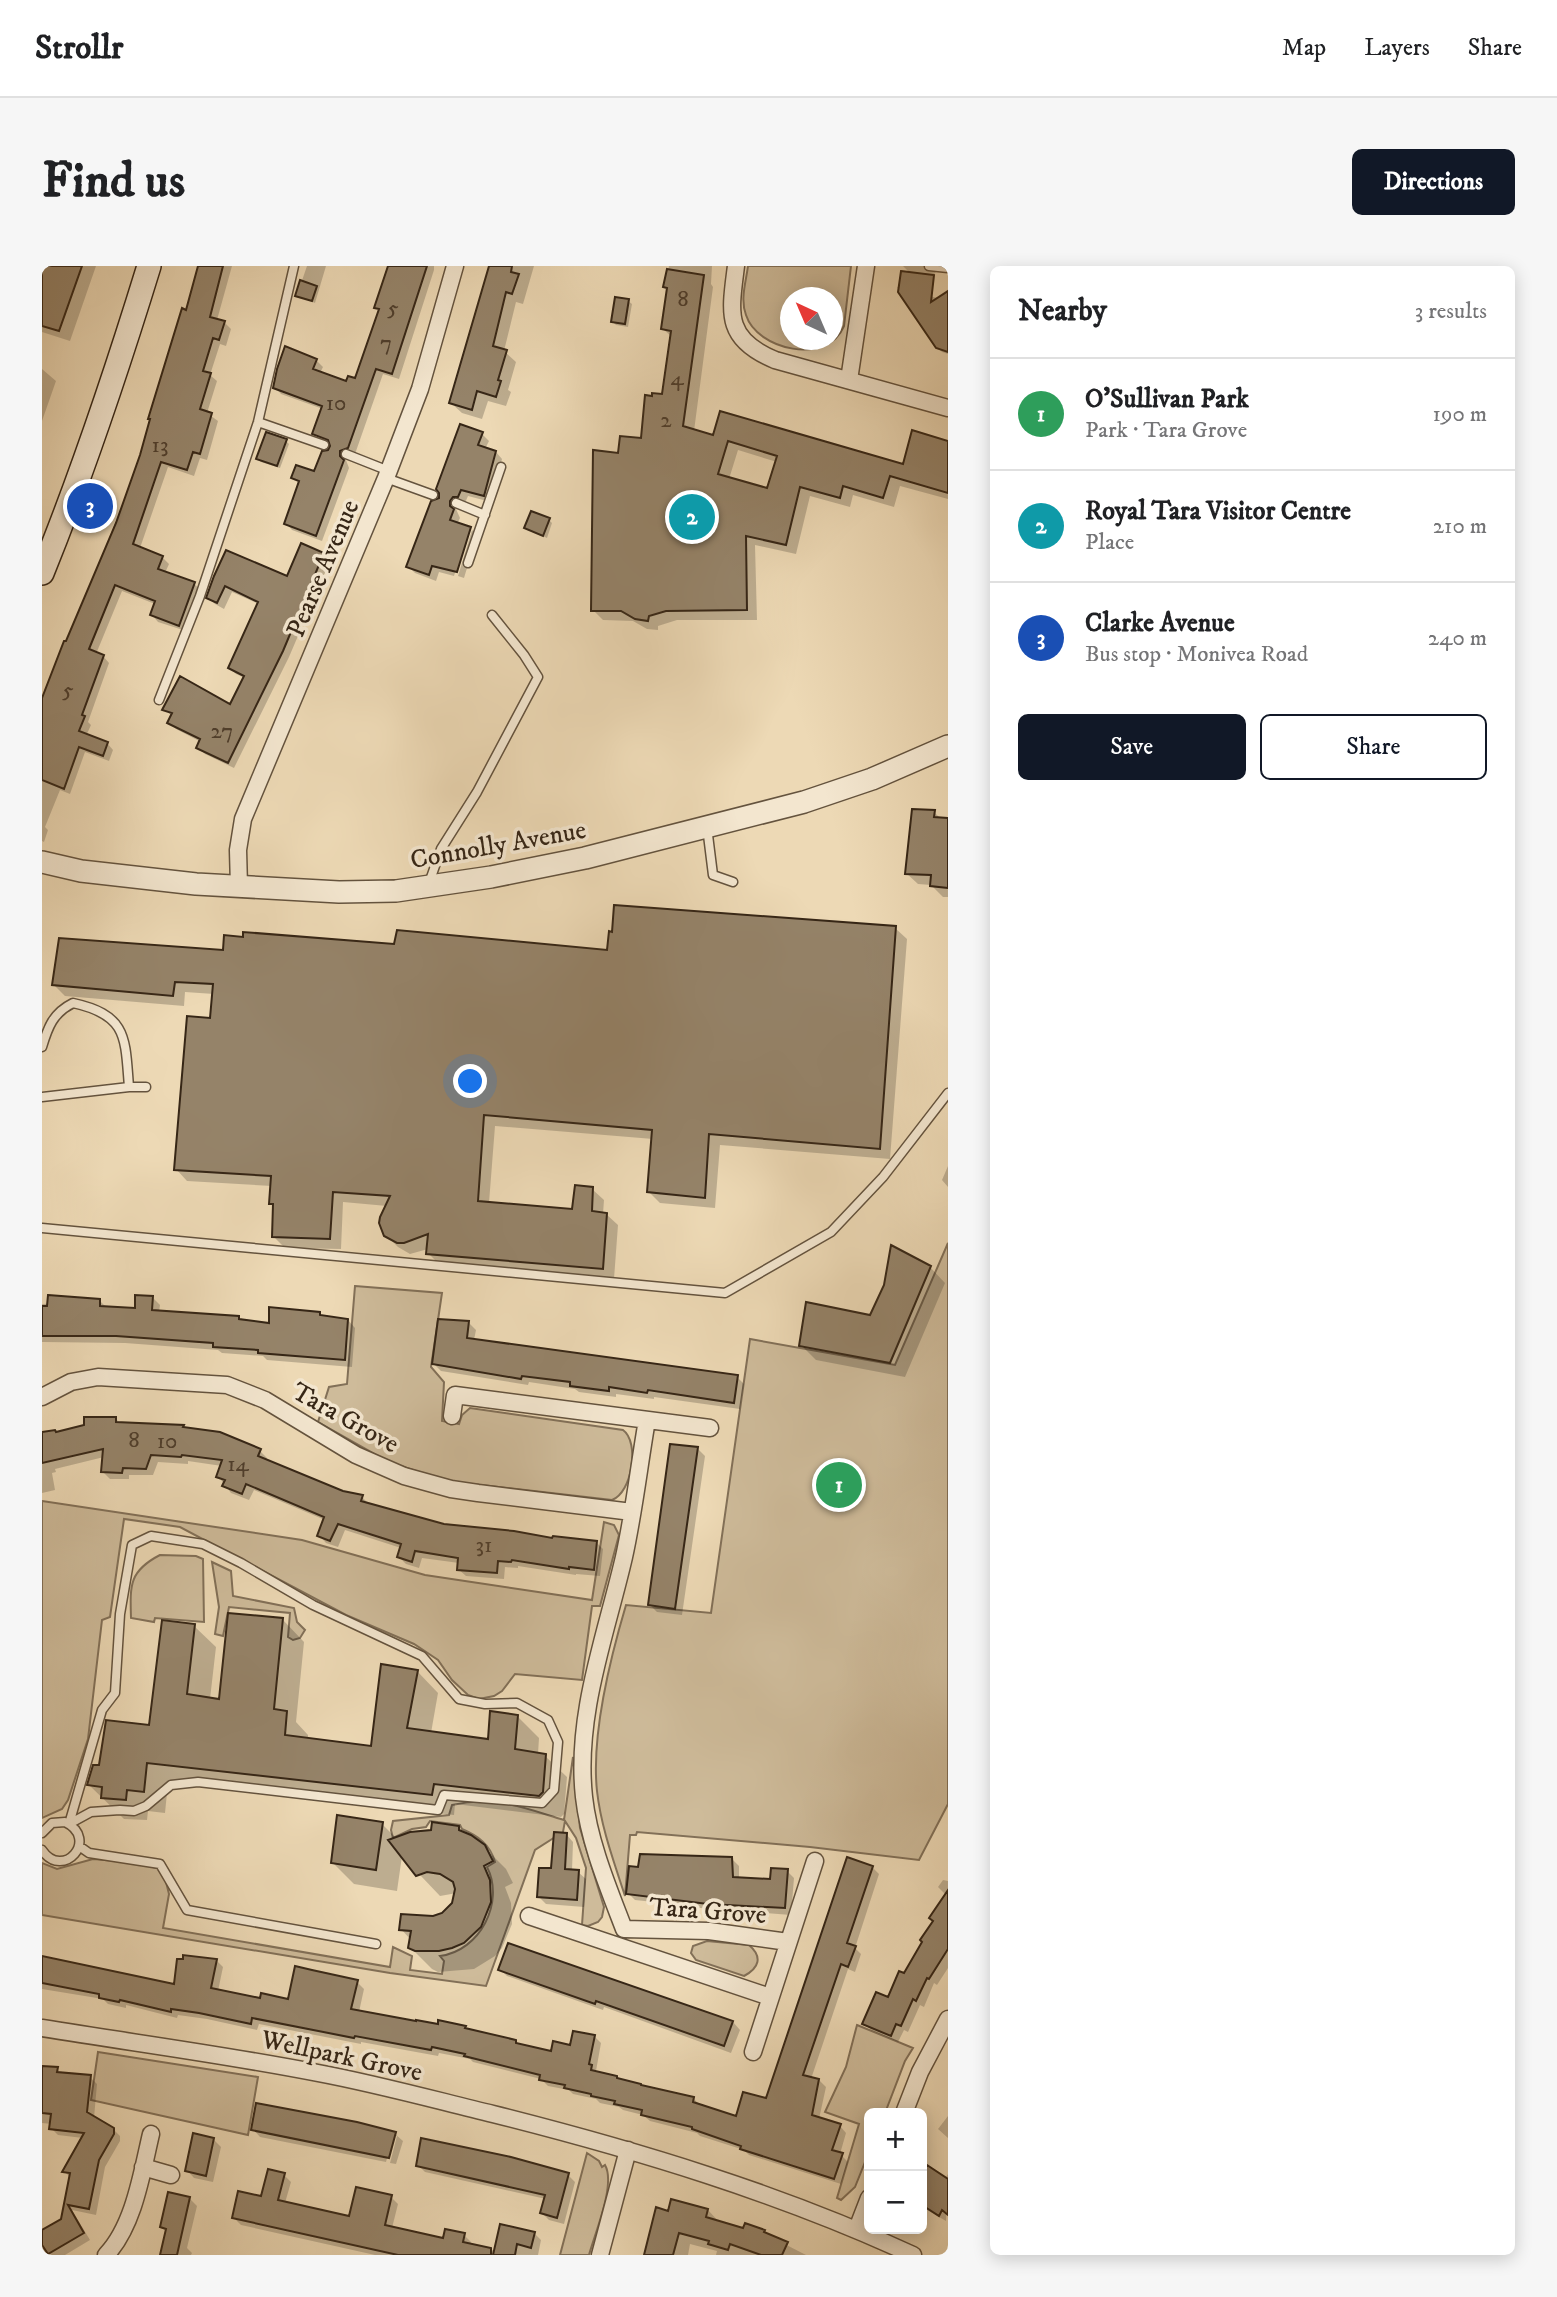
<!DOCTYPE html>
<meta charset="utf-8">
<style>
body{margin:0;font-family:"IM FELL DW Pica",serif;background:#f6f6f6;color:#202124}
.controls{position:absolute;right:21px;bottom:21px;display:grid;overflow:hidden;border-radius:10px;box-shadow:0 4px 18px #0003}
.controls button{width:63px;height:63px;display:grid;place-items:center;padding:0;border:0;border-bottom:2px solid #e0e0e0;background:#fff;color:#202124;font:35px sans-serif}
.compass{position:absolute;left:738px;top:21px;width:63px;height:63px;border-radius:50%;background:#fff;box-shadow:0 4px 18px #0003;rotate:316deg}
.you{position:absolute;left:429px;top:816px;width:24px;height:24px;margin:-18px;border:5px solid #fff;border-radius:50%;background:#1a73e8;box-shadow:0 0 0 10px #1a73e833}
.badge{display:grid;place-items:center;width:46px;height:46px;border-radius:50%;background:#111827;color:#fff;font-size:23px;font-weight:700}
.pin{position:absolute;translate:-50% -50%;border:4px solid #fff;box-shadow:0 2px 7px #0006}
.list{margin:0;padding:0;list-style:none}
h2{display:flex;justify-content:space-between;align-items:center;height:91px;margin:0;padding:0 28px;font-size:30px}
h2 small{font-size:23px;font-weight:400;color:#757577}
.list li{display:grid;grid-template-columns:46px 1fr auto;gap:21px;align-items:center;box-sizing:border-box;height:112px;padding:0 28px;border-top:2px solid #e0e0e0}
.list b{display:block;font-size:26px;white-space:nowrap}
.list p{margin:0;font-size:23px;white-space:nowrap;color:#757577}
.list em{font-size:23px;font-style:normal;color:#757577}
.actions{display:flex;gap:14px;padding:21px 28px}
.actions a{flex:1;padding:16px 0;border:2px solid #111827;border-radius:10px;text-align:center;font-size:24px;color:#111827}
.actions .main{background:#111827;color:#fff}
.map{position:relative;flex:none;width:906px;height:1989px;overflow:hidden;border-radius:10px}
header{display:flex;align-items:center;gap:42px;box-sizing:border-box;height:98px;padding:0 35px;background:#fff;border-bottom:2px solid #e0e0e0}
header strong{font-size:33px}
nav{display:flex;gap:38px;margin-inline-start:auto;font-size:24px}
.intro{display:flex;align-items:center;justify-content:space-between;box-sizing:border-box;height:168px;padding:0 42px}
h1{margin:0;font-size:49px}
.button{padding:18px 32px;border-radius:10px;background:#111827;color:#fff;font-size:24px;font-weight:700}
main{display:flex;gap:42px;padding:0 42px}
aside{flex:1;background:#fff;border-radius:10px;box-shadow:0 4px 18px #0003}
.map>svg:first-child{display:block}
.green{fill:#cebb9a;stroke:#827058;stroke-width:2;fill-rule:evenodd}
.shadow{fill:#0003;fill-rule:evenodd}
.building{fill:#958369;stroke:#362616;stroke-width:2;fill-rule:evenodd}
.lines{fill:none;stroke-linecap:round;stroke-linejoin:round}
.service-casing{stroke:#64533e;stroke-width:11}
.minor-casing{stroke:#64533e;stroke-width:19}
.tertiary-casing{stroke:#64533e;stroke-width:24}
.secondary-casing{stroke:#362616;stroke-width:26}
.service{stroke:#f3e6cf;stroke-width:8}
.minor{stroke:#f3e6cf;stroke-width:16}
.tertiary{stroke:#f3e6cf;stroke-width:21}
.secondary{stroke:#f3e6cf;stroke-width:23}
.labels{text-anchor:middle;stroke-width:7;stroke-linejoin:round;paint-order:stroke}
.number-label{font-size:23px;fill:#4e3d2b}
.street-label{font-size:26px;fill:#362616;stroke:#f3e6cf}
</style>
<header>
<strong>Strollr</strong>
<nav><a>Map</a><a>Layers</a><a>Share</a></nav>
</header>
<div class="intro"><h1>Find us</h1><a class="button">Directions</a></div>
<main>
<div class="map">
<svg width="906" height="1989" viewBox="0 0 906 1989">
<rect width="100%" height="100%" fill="#edd9b5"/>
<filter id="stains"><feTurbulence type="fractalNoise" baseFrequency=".00286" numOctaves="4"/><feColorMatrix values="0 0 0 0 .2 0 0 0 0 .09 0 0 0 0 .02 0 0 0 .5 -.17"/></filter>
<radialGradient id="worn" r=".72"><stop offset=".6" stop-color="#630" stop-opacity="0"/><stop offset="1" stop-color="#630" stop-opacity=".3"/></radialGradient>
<path class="green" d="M706,0H809L802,60C785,100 715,84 704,49C698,33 704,16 706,0ZM748,32H790V74H748Z
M906,977V1538L877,1594L768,1581L595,1566L594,1569H588L583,1630C572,1596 559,1561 555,1525C549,1469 568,1393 584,1339L669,1347L708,1073L853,1099Z
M313,1020L400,1027L389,1101L402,1116L400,1155L417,1158L420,1149L428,1142L581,1164C598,1176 590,1227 570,1234L404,1215L347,1196L276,1156L287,1121L305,1118Z
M0,1235L260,1274L383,1309L550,1334L562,1256L572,1259L577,1269L558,1340H550L540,1414L473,1408L460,1425L452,1430L437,1433L426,1429L410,1414L396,1394L372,1378L304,1349L138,1261L82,1253L68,1351L60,1354L46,1473L26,1534L20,1543L0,1552Z
M118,1289L154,1290L161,1293L162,1356L113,1352L112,1356L89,1352C88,1319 87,1305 118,1289Z
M170,1296L189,1305L191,1330L252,1342L255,1356L263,1364L258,1372L251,1374L246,1371L248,1347L187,1341L181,1370L173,1368L177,1341Z
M531,1491L538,1562L562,1641L560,1651L556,1656L546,1660L540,1659L544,1602L534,1572L523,1555L521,1566L493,1584L444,1720L348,1707L0,1649V1597L15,1603L51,1593L89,1596L115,1602L123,1612L127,1628L121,1662L348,1701L351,1681L370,1690L368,1704L400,1708L402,1695L398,1690C438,1685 463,1636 445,1601L453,1596C448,1578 436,1570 420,1563L418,1559L388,1555L384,1561L370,1563L351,1572L349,1564L351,1555L407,1549L410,1539C453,1529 482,1542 522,1554Z
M665,1675L707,1679C721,1691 717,1702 702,1710L654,1694L649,1687L651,1680Z
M815,1759L871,1782L863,1795L843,1847H827V1886L813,1921L799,1934L795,1932L817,1858L783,1846L804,1801Z
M56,1786L216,1811L206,1869L49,1834Z
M545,1887L557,1895L560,1901L563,1899C574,1918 553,1967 547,1989H518Z"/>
<path class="shadow" d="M0,0H54L28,75L0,66Z
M158,0H190L175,54L182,56L189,63L184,80L178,78L168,109L175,115L165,147L176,155L165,194L158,192L152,210L126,201L98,282L120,291L127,298L123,307L152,318L159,324L144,365L116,356L110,349L113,338L80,325L54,388L61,390L67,397L46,456L49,459L44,470L65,477L71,484L67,495L43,486L28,528L18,524L3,561L6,564L2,576L0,575V442L100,189L146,46Z
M265,0H284L273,37L255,29Z
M348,0H392V4L357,113L341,108L313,188L307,189L304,194L307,202L280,275L250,264L244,257L258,218L251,212L273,207L290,178L279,174L272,167L281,143L239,128L233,121L274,94L281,101L278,107L305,117L314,114L338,45L334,41Z
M450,0H492L481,38L474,36L462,85L474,96L466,124L469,126L464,140L446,135L440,153L420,147L409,137Z
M627,0H670L669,18L671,21L652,165L672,171L862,200L906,176V233L858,220L852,241L811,229L808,241L768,230L754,288L713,279L715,354H635L616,360V364L605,363L591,355L561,354L551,344L578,189L600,174L622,130L630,71L621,63L626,24L623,21ZM696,184L735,196L726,225L687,213Z
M861,0H906L896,4L890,10L872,11Z
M855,21L906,35V88L900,86L895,81Z
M586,35L590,38L586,61L574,59L571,56Z
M0,103L14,115L0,155Z
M440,168L447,175L443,183L454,186L460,193L449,236L426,230L423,237L418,238L414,243L418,252L415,258L429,264H426L412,310L397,306L394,315L373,307L366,300L398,233Z
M244,175L247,178L238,202L219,196L216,193Z
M507,254L510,257L505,272L484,262Z
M430,264L435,269L422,312L416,310Z
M281,288L288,295L247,391L192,502L163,488L156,481L159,476L134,463L127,457L130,450L122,443L189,440L203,412L194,408L188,402L217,338L190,326L182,343L173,338L166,332L173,310L246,312Z
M892,546L900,554H906V631H901L889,619L876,618L864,607Z
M853,662L865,673L848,893L678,879L673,942L618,937L607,926L611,873L453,860L447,937L532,945L550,923L562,934L561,948H564L576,959L572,1013L397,998L386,987V983L368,988L356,981L344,969L345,940L301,936L299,983L243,982L232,971L233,941L228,937L230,920L145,915L134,903L170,754L172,728L143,726L142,740L23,730L12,719L182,686L353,679L566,686Z
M906,900V921L900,914Z
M888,1001L903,1017L863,1111L774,1094L759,1079L829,1051Z
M110,1031L118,1039L117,1046L196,1052L199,1055L228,1058L277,1047L281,1052L306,1054L313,1062L310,1101L225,1094L221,1090L180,1087L176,1084L83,1077L0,1076V1038L58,1035L65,1042L94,1044Z
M427,1057L434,1064L432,1074L695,1111L702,1118L698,1143L612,1131V1133L574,1128V1131L537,1126L533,1123L487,1116L486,1119L399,1105L392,1098Z
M74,1153L79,1158L141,1161L144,1163L218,1185L225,1192L224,1195L300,1226L320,1231L327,1238L401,1259L512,1274L554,1276L561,1283L558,1310L534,1308V1309L476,1300V1302L463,1301L462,1313L424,1310L416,1303L417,1297L380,1292L377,1302L364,1298L357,1291L359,1282L303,1264L296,1281L284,1277L277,1269L283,1254L212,1224L207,1234L189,1227L176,1210L180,1200L146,1195V1198L116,1196L111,1209H87V1213H68L61,1206L62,1191L13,1203L14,1206L10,1207L13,1224L0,1227V1169Z
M656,1183L663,1190L640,1349L615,1346L608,1339Z
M241,1354L262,1376L254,1456L266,1469V1473L330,1482L375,1405L396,1427L389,1467L447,1475L476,1451L497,1472L496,1488L503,1490L525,1511L522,1548L519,1551L413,1538L412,1549L126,1517L123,1547L106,1545L105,1554L82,1553L47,1519L59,1501L108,1461L152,1360L174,1381L168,1433L179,1435Z
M340,1558L355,1573L417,1562L442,1581L464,1603L471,1617L463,1621L469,1637L470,1658L460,1682L453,1690L432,1703L396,1706L390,1703L368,1681L369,1674L359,1663L401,1648L409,1642L415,1627L398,1630L360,1590L355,1625L312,1618L291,1597Z
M524,1568L531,1576L530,1605L536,1606L544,1613L542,1641L504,1638L497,1631Z
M690,1593L697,1600V1613L729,1615L745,1605L752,1612L749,1649L633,1640L630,1638L593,1634L586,1627L597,1603Z
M830,1601L837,1608L813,1682L819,1688L813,1706L806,1703L769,1813L777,1814L784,1821L777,1853L798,1860L804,1867L798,1888L806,1896L799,1918L707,1889L702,1884L658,1870L655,1867L608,1855L601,1849L581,1844L577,1841L558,1837L554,1833L531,1828L527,1824L506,1820L499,1813L431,1796L428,1793L397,1787L396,1790L319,1776V1778L217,1758L215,1764L165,1753L136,1749L135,1752L84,1739V1742L66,1738L61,1733L0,1723V1693L134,1720L174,1694L181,1701L176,1725L219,1734L248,1735L315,1716L322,1723L317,1746L397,1760L423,1761L427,1765L473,1776L478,1780L510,1787L530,1781L552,1770L559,1777L554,1805L557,1808L651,1832L658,1839L695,1852L726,1834Z
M901,1614L906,1615V1702L895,1719L892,1717L882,1741L878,1739L866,1766L862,1764L856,1776L829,1764L822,1757L847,1734L893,1656L904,1629L896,1621Z
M458,1703L691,1756L698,1764L689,1787L562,1741L561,1744L465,1710Z
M0,1802L15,1803L20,1808L48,1811L55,1818L52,1852L71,1863L78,1870V1875L63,1901L54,1949L30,1944L48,1974L23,1989H0V1966L20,1955L29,1912L22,1905L41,1872L16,1869L9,1862L10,1858L0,1857Z
M906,1850V1872L896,1863Z
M211,1863L353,1868L361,1875L354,1898L348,1897L355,1870H351L344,1896L218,1871Z
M171,1873L179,1881L171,1916L152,1912L145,1904Z
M376,1899L526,1909L533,1916L522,1958L507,1954L500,1947L504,1933L383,1906Z
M880,1908L903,1913L906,1908L904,1955L880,1941Z
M242,1909L249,1916L243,1937L309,1952L349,1931L356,1938L350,1962L402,1974L422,1969L429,1976L428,1979L454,1985L492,1967L499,1974L496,1989H333L199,1959L192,1952L220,1932Z
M147,1932L155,1940L145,1982L150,1987L149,1989H119L125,1966L120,1961Z
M666,1944L678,1957L702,1964L722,1965L727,1970L764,1989H674L675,1985L648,1978L646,1989H604L628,1947Z"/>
<path class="building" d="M0,0H40L17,65L0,60Z
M156,0H181L168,51L183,55L177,74L171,72L161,105L169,107L158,143L170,147L158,188L151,186L145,204L119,196L91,278L121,290L116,303L153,316L137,360L108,349L113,335L73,319L47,383L62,389L40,449L43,450L37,465L66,476L61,490L37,481L22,523L0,514V432L22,375H24L74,257L98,189L108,153H106L140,42L144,44Z
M346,0H385L350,108L334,103L306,182L298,185V190L302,194L274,270L242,258L257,215L249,212L254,199L272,205L280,185L286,184L288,180L286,174L270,168L280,140L231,122L235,103L243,80L275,93L271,103L304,115L306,110L313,112L337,43L332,42Z
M447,0H470L469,6L477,8L470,28L464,26L451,80L465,84L456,114L459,115L454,131L435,125L430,144L407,137Z
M625,3L662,9L641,160L671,169L678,145L861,198L870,164L906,175V227L848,210L841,232L801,220L798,232L758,221L744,279L704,270L705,344L624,345L607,350L606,355L593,353L579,345H549L551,184L576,187L578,170L599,172L603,129L610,130V127L620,128L629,65L619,63L625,22L621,21ZM686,175L735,190L725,222L676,208Z
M859,5L892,9L889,36L906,25V86L894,82L856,26Z
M258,14L275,20L270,35L253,30Z
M573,31L587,33L583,58L569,56Z
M418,158L441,166L436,179L454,185L442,230L419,224L416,231H411L408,235V240L412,243L408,254L429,261L415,306L390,300L387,309L364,301L389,235L397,232V227L394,223Z
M224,166L245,173L235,200L214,193Z
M489,245L508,252L501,270L482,262Z
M259,277L282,287L241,385L186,497L154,482L158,473L125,457L130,447L120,444L138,410L188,438L202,410L186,402L216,336L183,320L175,337L164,332L172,310L184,284L245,310Z
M870,543L893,544L892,551L906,552V622L888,620L889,609L863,608Z
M572,639L854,660L838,883L667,868L663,932L605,926L610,864L442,849L436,935L530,943L533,919L551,921L550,945L565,947L561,1003L384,988L386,968L362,977H355L342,970L337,957L338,951L348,930L291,926L288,973L230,971L231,938H227L229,910L132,904L145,750L168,752L171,718L133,716L131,730L10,719L17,672L181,684L182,669L201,671V666L352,678L355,664L565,684L567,665L570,666Z
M849,979L889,1000L848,1097L757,1080L764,1036L828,1049L842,1019Z
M6,1029L58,1033V1040L93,1042V1029L111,1030L110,1044L197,1050V1053L227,1057V1041L278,1046V1049L306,1053L303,1094L216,1087V1084L171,1081V1077L74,1070H0V1040H5Z
M396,1053L427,1055L425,1072L696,1109L692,1137L606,1124L605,1127L567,1121V1125L528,1120V1116L480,1110L479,1113L390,1098Z
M42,1151H74V1156L142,1159L141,1161L178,1166L219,1183L216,1190L301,1225L321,1229L319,1235L402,1258L472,1265L510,1272L511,1270L555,1275L552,1304L527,1301V1303L470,1294L469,1296L456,1295L455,1307L415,1304L416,1292L373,1285L370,1296L355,1291L359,1278L296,1258L288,1275L275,1270L282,1251L204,1218L200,1228L180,1220L183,1214L174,1211L180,1194L140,1189L139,1191L109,1189L104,1203L81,1202L80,1207L59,1206L61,1183L0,1197V1166L13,1164L14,1166L42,1159Z
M628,1178L656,1181L633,1343L606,1339Z
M186,1347L241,1352L232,1443L245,1445L243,1469L329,1480L339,1398L376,1404L365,1462L446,1473L448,1445L476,1449L473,1483L504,1488L501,1526L497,1530L392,1518L390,1529L105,1497L102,1526L85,1524L84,1534L59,1532L60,1521L45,1519L51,1499H57L64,1454L107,1459L120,1354L153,1358L145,1428L177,1433Z
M295,1549L341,1556L334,1604L289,1597Z
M390,1556L417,1560V1564L429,1569L443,1579L451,1595L442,1600L448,1614L449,1636L439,1661L422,1677L410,1682L397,1685H373L366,1682L369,1665L357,1664L359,1648L391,1650L400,1647L410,1637L413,1623L411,1616L398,1608L385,1606L374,1610L346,1574L368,1566L389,1564Z
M512,1566L525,1567L523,1603L537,1604L535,1634L495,1631L497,1602H509Z
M598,1588L690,1591L691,1611L728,1613L729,1602L746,1603L743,1642L666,1638L584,1628L587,1600L596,1601Z
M805,1591L831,1600L805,1677L814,1680L806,1701L799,1698L761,1809L777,1813L770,1849L799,1858L790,1884L801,1887L792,1913L698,1883L699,1880L650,1863V1861L599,1849L600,1844L572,1838L573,1835L549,1830V1828L522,1822L523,1819L497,1814L498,1809L422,1790L423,1788L390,1781L389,1784L313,1770L312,1772L210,1752L209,1758L157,1747L129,1743V1746L78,1734L77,1736L57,1732V1728L0,1717V1690L132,1718L135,1693H141V1689L175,1693L169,1722L218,1732L219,1727L246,1733L253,1700L270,1704L316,1714L309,1743L374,1755V1754L396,1758V1754L424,1760L423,1762L474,1774V1777L509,1785L511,1775L528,1779L531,1765L553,1769L547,1798L550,1799L549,1804L575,1810V1812L599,1818V1819L652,1831L651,1836L694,1850L701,1826L724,1832Z
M906,1624V1683L887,1713L885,1712L874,1735L871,1733L859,1760L854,1758L849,1770L820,1758L834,1726L846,1731L857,1705L862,1707L880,1676L878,1674L891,1655L887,1652Z
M466,1677L691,1755L682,1780L554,1735L553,1738L456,1704Z
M0,1800L16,1801L15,1806L49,1809L45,1846L72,1862V1868L57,1894L47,1943L26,1939L42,1967L6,1988L0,1979V1964L19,1953L28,1907L20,1906L42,1867L7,1863L9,1848L0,1847Z
M214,1837L315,1856L354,1866L347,1892L209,1864Z
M151,1867L172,1872L164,1910L143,1905Z
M379,1872L469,1891L527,1907L515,1952L498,1947L503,1929L374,1900Z
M885,1899L906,1913V1949L900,1944L897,1950L880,1939V1908Z
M226,1903L243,1907L236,1934L307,1950L314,1921L350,1929L343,1959L401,1972L403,1963L423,1967L421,1976L449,1982V1989H356L190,1952L196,1925L219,1930Z
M126,1926L148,1931L135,1989H118L124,1963L118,1961Z
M629,1933L666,1943L664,1951L701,1962L703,1957L723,1964L722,1966L746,1976L740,1989H719L688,1978L686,1984L666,1978L667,1975L637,1967L631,1989H602L614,1941L626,1945Z
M458,1958L493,1966L489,1982L475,1978L473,1989H451Z"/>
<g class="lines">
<g class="service-casing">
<path id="service" d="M887,0L906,2
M216,156L282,179
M304,188L347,205
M344,212L391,229
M414,237L443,249
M426,297L459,201
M117,434L158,330L216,156L252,0
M665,561L671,609L691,616
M387,617L399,583L435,526L496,411L482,389L450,349
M0,781C6,761 11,747 31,737C86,749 83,772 87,821L0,831
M87,821H104
M0,962L683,1027L789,966L841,911L906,827
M109,1270L161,1278L199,1297L271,1339L380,1390L417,1433L443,1438L475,1437L506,1454L516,1476L512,1524L500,1537L402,1529L396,1544L156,1516L129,1519L104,1540L92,1545L78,1544L49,1546L27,1558L60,1444L73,1427L78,1348L90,1279Z
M0,1567L10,1557L23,1556C58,1573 21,1615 0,1584
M37,1580L47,1587L118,1598L145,1644L334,1678"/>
</g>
<g class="minor-casing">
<path id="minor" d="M694,0C688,47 682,73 733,94L906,142
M807,114L824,0
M197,621L196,584L201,553L344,212L378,123L413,0
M0,1131L29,1116L56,1111L185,1119L223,1134L314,1189L362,1210L409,1223L436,1227L590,1246
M410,1150L413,1129L668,1162
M605,1154C597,1200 592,1246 582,1291C564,1369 533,1449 542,1531C547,1576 566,1621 582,1663L667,1665L746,1676
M487,1650L728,1731
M0,1762C92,1777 185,1789 276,1807C335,1818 393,1834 451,1848C594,1884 737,1927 871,1989
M711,1786L773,1595
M862,1847L878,1806L906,1753
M101,1901L129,1909
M815,1963L827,1932
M64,1989C92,1960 100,1906 109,1868
M558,1989L586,1884"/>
</g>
<g class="tertiary-casing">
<path id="tertiary" d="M0,596L39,605L154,618L297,626L354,625L449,611L543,592L762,536L830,513L906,480"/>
</g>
<g class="secondary-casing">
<path id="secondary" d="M0,307C41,206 75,104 107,0"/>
</g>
<use href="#service" class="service"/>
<use href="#minor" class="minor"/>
<use href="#tertiary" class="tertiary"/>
<use href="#secondary" class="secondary"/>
</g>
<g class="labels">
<g class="number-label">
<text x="641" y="40">8</text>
<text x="351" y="49">5</text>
<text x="344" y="84">7</text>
<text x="635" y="119">4</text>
<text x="294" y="144">10</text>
<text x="624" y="161">2</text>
<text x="118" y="186">13</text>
<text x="26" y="431">5</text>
<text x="180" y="472">27</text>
<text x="92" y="1181">8</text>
<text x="125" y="1182">10</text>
<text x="196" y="1205">14</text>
<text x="442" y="1286">31</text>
</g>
<g class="street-label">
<text transform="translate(280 302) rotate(-67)" y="9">Pearse Avenue</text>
<text transform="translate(456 578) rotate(-10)" y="9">Connolly Avenue</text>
<text transform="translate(304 1151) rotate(29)" y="9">Tara Grove</text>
<text transform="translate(666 1644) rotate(4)" y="9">Tara Grove</text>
<text transform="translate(300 1789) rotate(12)" y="9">Wellpark Grove</text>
</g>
</g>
<rect width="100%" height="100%" filter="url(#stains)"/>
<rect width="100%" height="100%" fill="url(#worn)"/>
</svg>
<div class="controls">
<button>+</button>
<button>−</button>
</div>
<svg class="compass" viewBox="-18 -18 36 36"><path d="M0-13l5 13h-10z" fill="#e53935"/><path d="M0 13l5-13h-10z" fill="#757577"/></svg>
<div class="you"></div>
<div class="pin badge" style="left:797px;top:1219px;background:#2e9e5b">1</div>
<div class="pin badge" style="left:650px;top:251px;background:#0f9aa8">2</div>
<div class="pin badge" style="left:48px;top:240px;background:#1a4fb4">3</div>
</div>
<aside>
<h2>Nearby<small>3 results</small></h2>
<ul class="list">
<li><span class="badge" style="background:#2e9e5b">1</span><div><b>O'Sullivan Park</b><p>Park · Tara Grove</p></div><em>190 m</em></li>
<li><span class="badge" style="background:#0f9aa8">2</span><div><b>Royal Tara Visitor Centre</b><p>Place</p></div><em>210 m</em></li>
<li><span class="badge" style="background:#1a4fb4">3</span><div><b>Clarke Avenue</b><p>Bus stop · Monivea Road</p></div><em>240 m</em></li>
</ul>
<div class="actions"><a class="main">Save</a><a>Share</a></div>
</aside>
</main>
